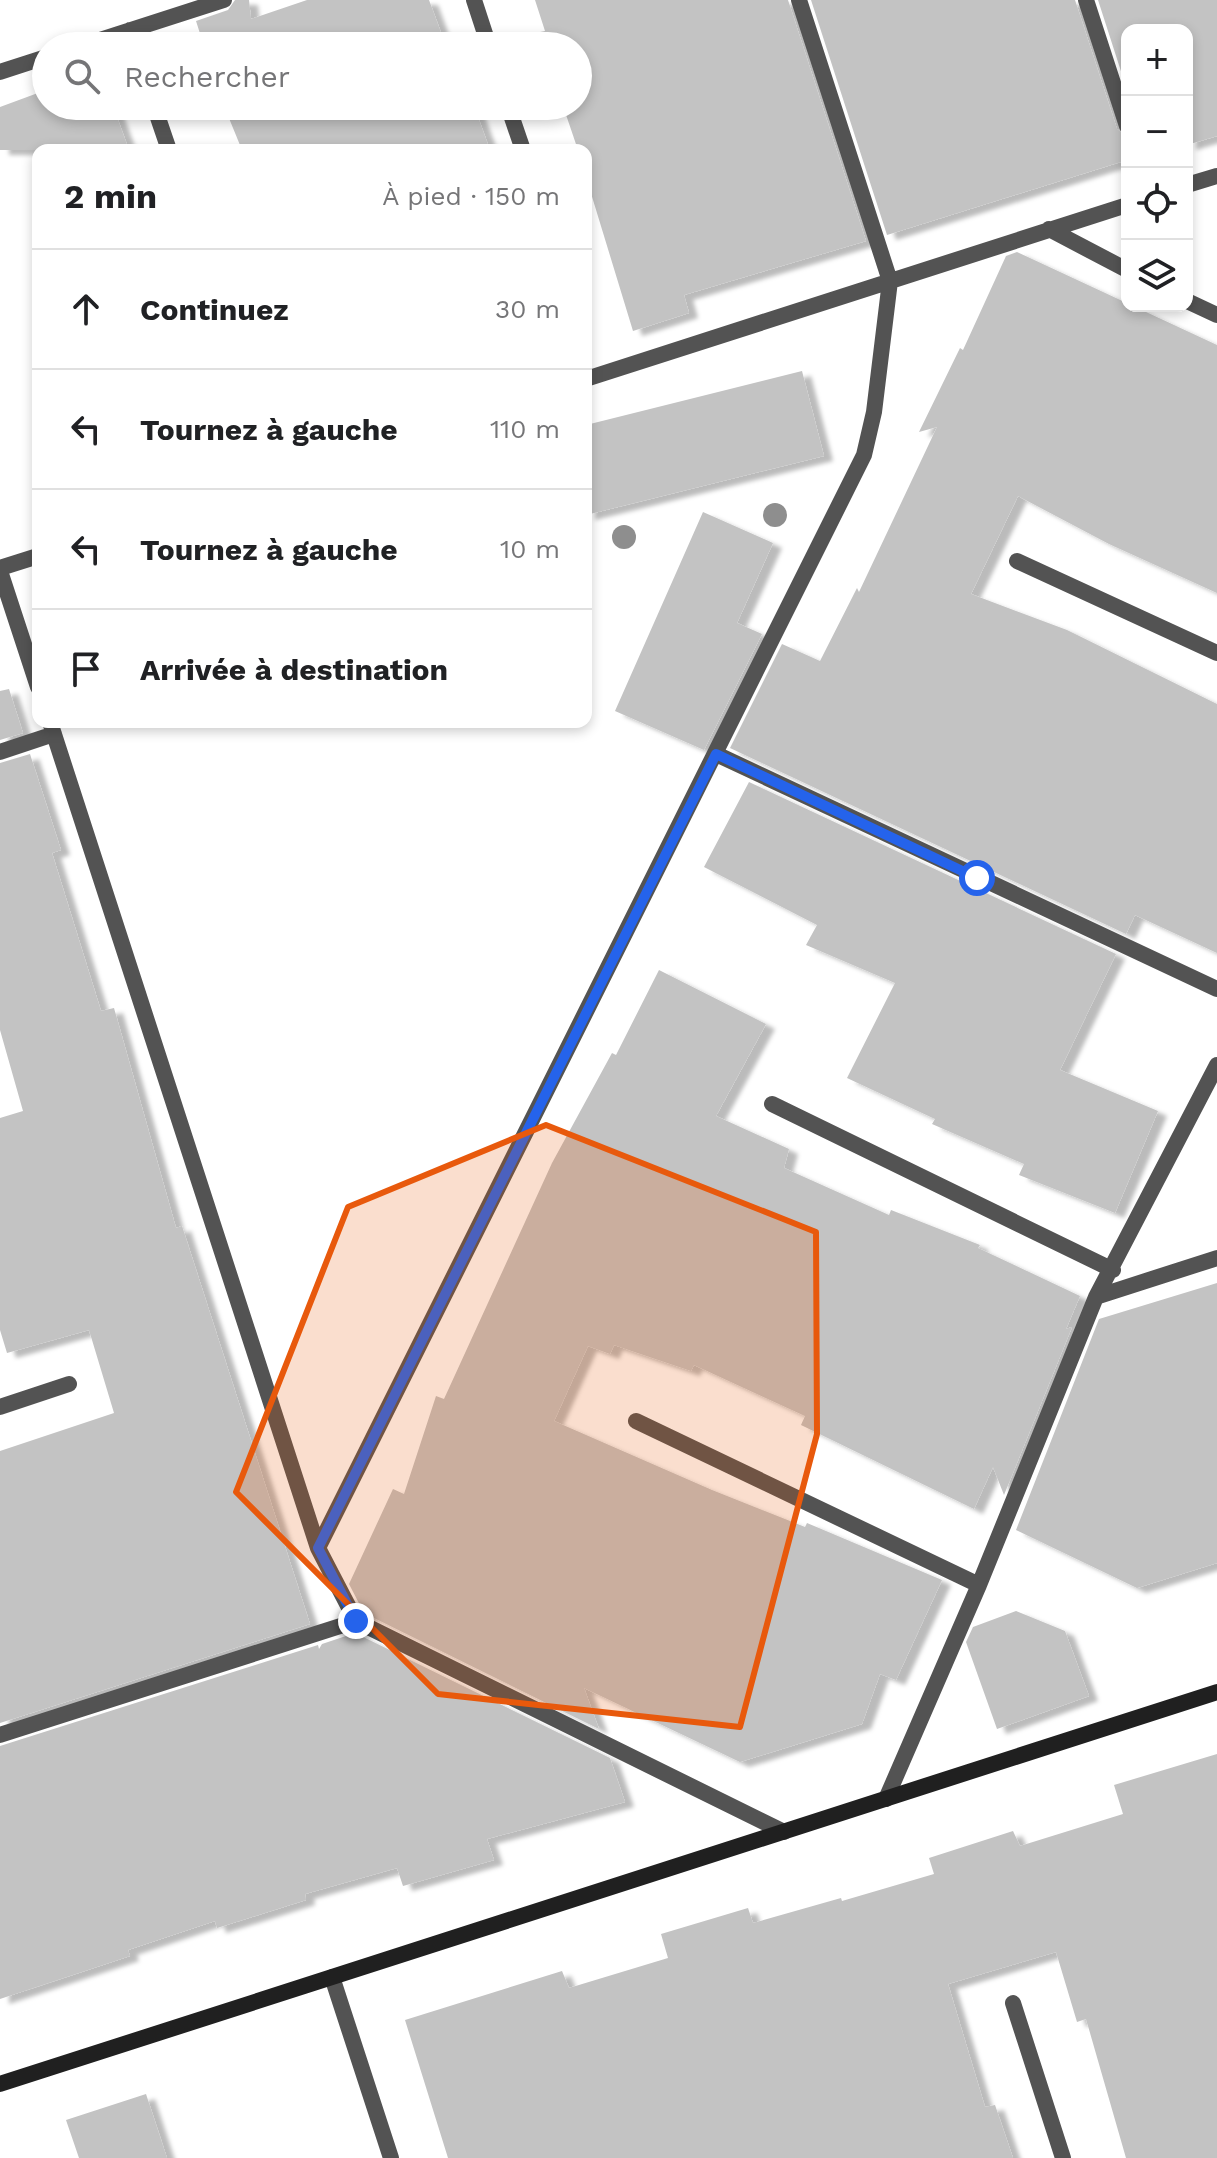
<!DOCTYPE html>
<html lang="fr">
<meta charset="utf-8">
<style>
body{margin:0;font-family:"Work Sans",sans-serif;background:#f2f2f2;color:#202124}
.controls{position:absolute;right:24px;top:24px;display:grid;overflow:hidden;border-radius:16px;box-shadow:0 4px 12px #0003}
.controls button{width:72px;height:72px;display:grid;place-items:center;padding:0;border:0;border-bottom:2px solid #e0e0e0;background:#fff;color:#202124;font:40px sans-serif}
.stop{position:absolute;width:24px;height:24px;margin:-18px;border:6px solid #2563eb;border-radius:50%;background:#fff}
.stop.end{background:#2563eb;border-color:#fff;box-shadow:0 2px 8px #0008}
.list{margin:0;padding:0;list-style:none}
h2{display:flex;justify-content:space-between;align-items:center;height:104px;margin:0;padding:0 32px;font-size:34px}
h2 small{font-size:26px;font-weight:400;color:#757577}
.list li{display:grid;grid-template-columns:52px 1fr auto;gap:24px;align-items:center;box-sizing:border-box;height:120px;padding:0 32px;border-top:2px solid #e0e0e0}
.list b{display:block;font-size:30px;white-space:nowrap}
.list em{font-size:26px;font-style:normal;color:#757577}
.icon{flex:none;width:44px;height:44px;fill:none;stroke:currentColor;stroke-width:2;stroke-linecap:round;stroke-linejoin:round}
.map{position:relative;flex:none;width:1217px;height:2158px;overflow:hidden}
.search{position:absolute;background:#fff;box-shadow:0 4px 12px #0003;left:32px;top:32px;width:560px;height:88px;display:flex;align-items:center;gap:20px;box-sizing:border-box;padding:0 28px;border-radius:44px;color:#757577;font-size:30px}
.panel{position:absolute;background:#fff;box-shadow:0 4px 12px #0003;left:32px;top:144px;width:560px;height:584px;border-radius:16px}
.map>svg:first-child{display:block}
.building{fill:#c3c3c3;filter:url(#shadow)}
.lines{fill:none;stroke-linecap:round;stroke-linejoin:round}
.street{stroke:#535353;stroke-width:16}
.secondary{stroke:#202020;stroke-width:16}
.tree{fill:#8e8e8e}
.route{stroke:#2563eb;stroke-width:10}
.marked{fill:#e8590c;fill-opacity:0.2;stroke:#e8590c;stroke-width:6;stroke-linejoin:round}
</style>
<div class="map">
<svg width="1217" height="2158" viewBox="0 0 1217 2158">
<defs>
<filter id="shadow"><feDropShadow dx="9" dy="5" stdDeviation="2" flood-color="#0004"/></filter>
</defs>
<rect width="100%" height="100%" fill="#fff"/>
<path class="building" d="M235,0H249L251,19L307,0H429L446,46H204L196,21L228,10Z
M535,0H788L866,241L684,295L689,313L633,331L586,177V150H578L563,106H578V46H545L540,32L545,31Z
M811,0H1075L1117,129L1127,137V160L887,235Z
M1098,0H1217V136L1187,145V30H1127V90Z
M46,90V106H113L129,150H0V107Z
M224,106H474L490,150H242Z
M1017,252L1217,345V593L1109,544L1018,496L971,594L1067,630L1217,704V953L1135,915L1126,934L730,748L782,644L820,661L857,588L859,592L937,427L919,432L960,348L963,350L1006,256Z
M802,371L824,456L586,515V425Z
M703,512L773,543L737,623L762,634L704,750L615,711Z
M9,689L23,733L0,740V691Z
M30,754L61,850L52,853L101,1011L114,1008L176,1228L182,1226L310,1624L0,1723V1451L114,1413L89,1330L7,1353L0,1330V1118L23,1111L0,1030V763Z
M749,782L1116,954L1060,1070L1158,1111L1115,1213L1019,1175L1024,1164L932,1124L935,1119L847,1078L895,983L806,945L817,925L704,867Z
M659,970L766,1024L716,1116L789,1149L784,1168L889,1215L891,1210L980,1245L978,1248L1080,1296L1066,1329L1072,1327L1004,1495L993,1467L974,1509L801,1425L805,1416L694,1365L691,1371L614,1345L610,1354L588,1346L554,1421L712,1490L805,1527L807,1523L942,1580L896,1680L880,1674L862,1724L740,1762L584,1688L599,1729L364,1613L349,1584L393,1489L404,1494L436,1396L444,1399L552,1163L612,1053L616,1055Z
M1217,1283V1563L1137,1588L1016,1530L1099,1319Z
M1016,1611L1065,1631L1089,1696L997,1729L966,1642L973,1627Z
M355,1633L610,1758L625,1802L487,1839L494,1860L403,1886L397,1868L305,1894L306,1900L217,1928L215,1921L128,1950L130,1956L0,1999V1746L318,1645L319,1649L322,1644Z
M1217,1754V2158H1126L1086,2019L1077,2022L1056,1952L948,1984L985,2107L995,2105L1013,2158H448L405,2020L562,1971L569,1988L668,1958L661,1934L748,1908L753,1923L841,1898L842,1901L934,1874L929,1858L1013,1831L1020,1846L1123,1814L1114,1785Z
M146,2094L167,2158H79L66,2120Z"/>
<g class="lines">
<path class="street" d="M474,0L489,46
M1086,0L1127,126
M130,30L135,46
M81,46L224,0
M0,72L46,57
M154,106L169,150
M508,106L523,150
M1187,185L1217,176
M1049,229L1127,270
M1187,301L1217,315
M586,379L1127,205
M1017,561L1217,653
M0,568L38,556
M0,571L38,687
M50,722L318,1548L356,1621L784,1832
M0,752L54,734
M716,754L1217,989
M772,1104L1113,1270
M1096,1297L1217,1258
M0,1407L69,1384
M636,1421L979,1585
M318,1548L864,455L874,412L890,281L799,0
M0,1735L356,1621
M886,1799L979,1585L1096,1297L1217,1065
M332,1977L391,2158
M1013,2003L1063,2158"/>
<path class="secondary" d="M0,2084L1217,1692"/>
</g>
<g class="tree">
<circle cx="775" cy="515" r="12"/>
<circle cx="624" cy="537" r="12"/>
</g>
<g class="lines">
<path class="route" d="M356,1621L318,1548L716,754L977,878"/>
</g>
<path class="marked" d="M546,1125L816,1232L817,1434L740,1727L438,1694L236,1492L348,1207Z"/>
</svg>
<div class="controls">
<button>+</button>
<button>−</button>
<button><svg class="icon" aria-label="locate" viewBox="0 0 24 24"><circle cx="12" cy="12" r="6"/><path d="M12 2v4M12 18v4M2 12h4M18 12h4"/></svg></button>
<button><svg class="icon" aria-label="layers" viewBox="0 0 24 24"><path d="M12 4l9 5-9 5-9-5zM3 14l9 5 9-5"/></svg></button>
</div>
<div class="stop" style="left:977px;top:878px"></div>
<div class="stop end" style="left:356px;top:1621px"></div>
<div class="search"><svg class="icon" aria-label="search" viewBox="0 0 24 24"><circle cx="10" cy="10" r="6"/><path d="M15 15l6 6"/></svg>Rechercher</div>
<section class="panel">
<h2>2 min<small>À pied · 150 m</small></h2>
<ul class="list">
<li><svg class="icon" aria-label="ahead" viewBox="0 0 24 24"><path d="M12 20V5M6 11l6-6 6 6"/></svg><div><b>Continuez</b></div><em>30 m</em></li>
<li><svg class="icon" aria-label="left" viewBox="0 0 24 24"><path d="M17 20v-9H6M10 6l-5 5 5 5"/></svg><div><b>Tournez à gauche</b></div><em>110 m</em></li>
<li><svg class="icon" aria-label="left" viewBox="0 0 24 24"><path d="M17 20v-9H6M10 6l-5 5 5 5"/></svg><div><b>Tournez à gauche</b></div><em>10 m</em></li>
<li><svg class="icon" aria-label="arrive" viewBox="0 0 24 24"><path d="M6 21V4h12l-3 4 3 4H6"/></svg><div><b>Arrivée à destination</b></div></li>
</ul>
</section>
</div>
